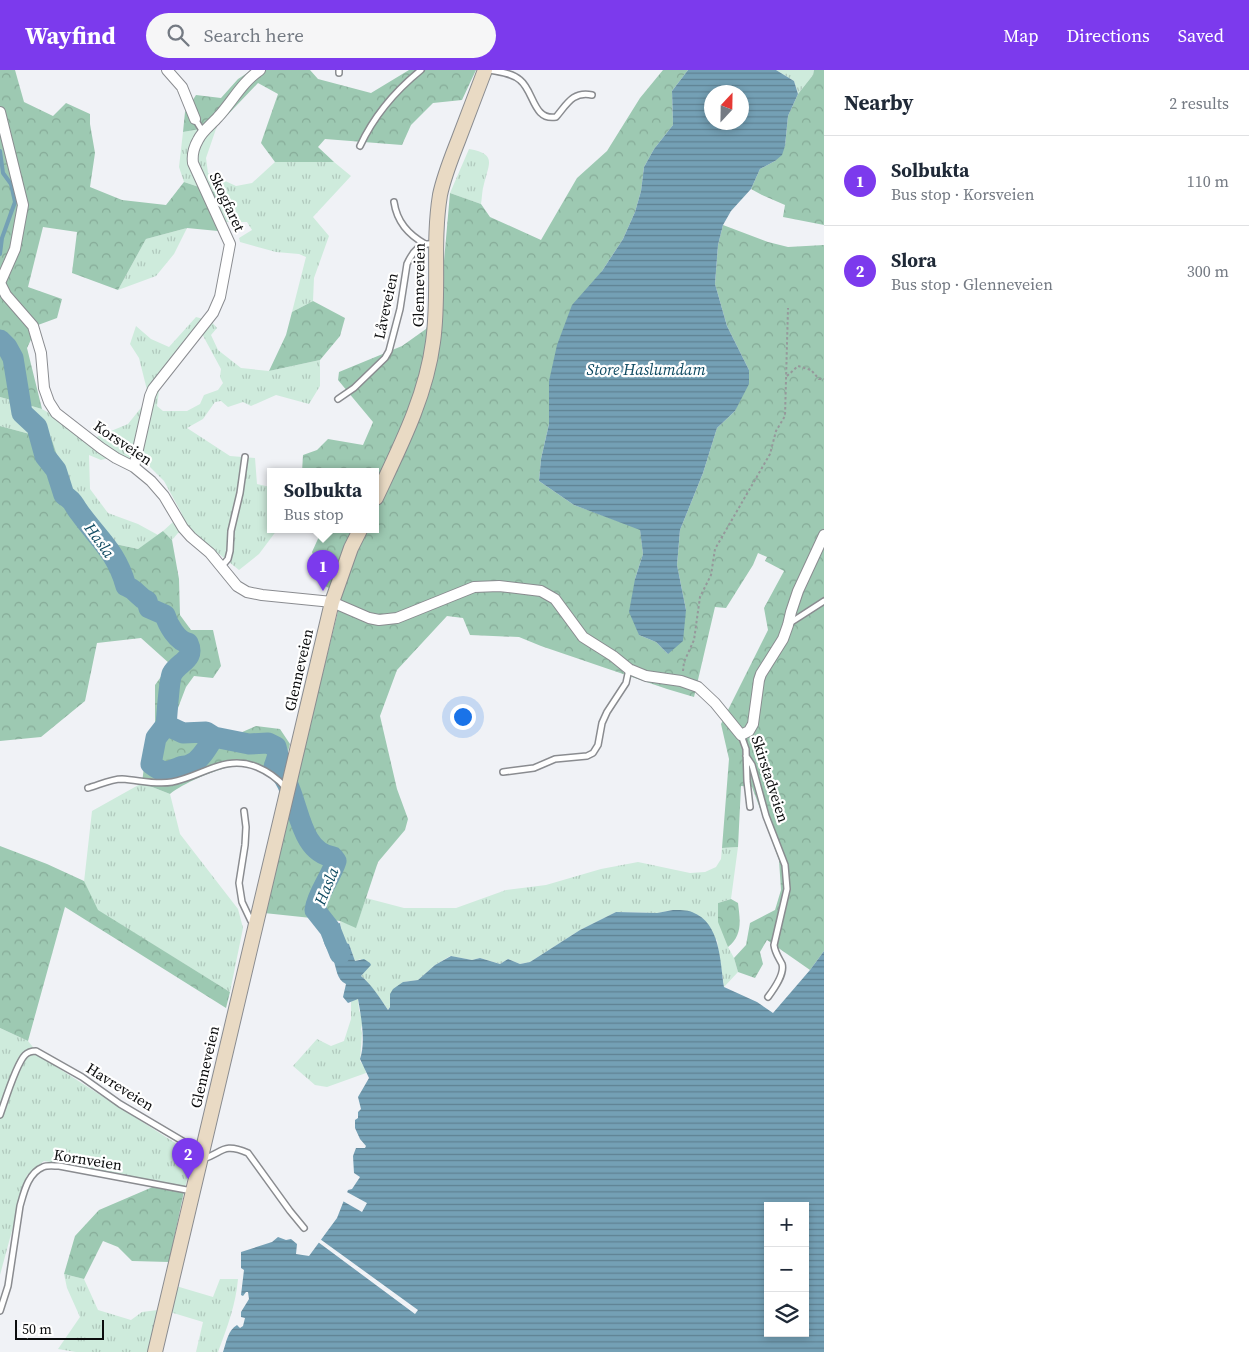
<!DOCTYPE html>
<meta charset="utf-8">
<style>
body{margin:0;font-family:"Source Serif 4",serif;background:#f6f6f7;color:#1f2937}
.controls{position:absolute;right:15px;bottom:15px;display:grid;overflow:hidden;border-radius:0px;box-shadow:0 2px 8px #0003}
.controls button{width:45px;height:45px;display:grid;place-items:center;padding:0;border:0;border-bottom:1px solid #e0e1e3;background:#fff;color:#1f2937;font:25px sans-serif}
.compass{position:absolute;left:704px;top:15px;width:45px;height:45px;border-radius:50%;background:#fff;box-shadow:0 2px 8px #0003;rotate:22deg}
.scale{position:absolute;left:15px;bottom:12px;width:89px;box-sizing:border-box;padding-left:5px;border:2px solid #0c0d0e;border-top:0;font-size:14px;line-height:18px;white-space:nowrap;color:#0c0d0e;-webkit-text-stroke:4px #fff;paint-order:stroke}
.you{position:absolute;left:462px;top:646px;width:18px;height:18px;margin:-12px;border:4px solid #fff;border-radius:50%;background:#1a73e8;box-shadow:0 0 0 8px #1a73e833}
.badge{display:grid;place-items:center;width:32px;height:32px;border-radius:50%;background:#7c3aed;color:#fff;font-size:16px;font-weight:700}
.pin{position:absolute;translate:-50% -41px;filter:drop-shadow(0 1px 2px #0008)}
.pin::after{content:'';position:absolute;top:26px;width:18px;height:15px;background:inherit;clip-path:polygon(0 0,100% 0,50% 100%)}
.popup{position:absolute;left:267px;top:398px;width:112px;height:65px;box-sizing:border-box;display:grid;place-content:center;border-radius:0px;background:#fff;filter:drop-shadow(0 1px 4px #0005);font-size:16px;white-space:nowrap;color:#747a83}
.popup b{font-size:19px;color:#1f2937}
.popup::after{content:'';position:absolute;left:50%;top:100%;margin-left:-10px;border:10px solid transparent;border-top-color:#fff}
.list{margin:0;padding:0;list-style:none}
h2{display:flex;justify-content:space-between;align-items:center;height:65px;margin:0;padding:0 20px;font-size:21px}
h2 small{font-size:16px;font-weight:400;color:#747a83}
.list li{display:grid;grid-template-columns:32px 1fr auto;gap:15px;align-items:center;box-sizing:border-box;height:90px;padding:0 20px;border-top:1px solid #e0e1e3}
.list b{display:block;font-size:19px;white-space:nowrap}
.list p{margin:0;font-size:16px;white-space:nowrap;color:#747a83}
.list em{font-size:16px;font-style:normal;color:#747a83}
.icon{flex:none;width:28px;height:28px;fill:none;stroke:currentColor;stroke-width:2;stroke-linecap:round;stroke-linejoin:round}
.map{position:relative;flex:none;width:824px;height:1282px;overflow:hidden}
header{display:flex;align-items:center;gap:30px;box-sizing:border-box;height:70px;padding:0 25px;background:#7c3aed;color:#fff}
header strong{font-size:24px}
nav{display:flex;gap:28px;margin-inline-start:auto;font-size:18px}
.search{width:350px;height:45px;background:#f6f6f7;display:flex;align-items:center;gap:12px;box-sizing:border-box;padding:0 18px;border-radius:28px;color:#747a83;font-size:19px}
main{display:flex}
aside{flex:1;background:#fff}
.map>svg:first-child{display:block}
.grass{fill:url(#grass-tufts);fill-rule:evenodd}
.forest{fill:url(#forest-crowns)}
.water{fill:url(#water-rules);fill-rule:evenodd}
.pier{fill:#f0f2f6}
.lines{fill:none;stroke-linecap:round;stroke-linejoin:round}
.stream{stroke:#74a0b5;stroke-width:4}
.river{stroke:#74a0b5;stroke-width:21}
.lane-casing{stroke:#8a8c90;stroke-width:8}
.street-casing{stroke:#8a8c90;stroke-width:12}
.secondary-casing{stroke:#8a8c90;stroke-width:16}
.path{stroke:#96989b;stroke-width:2;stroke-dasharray:2.5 2.5;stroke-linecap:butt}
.lane{stroke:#fff;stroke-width:5}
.street{stroke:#fff;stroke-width:10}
.secondary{stroke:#e9dac4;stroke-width:14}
.labels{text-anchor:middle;stroke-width:4.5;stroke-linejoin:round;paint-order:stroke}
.street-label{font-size:15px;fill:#0c0d0e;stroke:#fff}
.water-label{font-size:16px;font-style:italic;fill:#104b62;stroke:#fff}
</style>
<header>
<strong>Wayfind</strong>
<div class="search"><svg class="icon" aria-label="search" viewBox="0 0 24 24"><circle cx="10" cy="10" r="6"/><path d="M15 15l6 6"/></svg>Search here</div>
<nav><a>Map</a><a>Directions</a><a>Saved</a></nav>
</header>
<main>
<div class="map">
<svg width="824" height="1282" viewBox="0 0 824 1282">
<defs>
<pattern id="grass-tufts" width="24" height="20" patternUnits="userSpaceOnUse" patternTransform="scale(1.25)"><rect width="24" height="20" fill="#ceebdc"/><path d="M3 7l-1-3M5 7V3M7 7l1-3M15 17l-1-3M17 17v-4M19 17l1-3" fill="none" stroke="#b0c8bc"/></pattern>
<pattern id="forest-crowns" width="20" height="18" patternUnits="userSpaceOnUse" patternTransform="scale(1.25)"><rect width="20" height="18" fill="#9dc9b2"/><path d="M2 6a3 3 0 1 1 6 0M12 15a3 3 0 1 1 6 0" fill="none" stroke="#86ab98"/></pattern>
<pattern id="water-rules" width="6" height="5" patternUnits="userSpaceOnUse" patternTransform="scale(1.25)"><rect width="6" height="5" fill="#74a0b5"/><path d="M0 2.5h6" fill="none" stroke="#5e8192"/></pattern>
</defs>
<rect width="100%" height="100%" fill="#f0f2f6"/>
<path class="grass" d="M776,0H814L813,5L798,24L794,11Z
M217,56L206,88L208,103L236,116L252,113L275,92H334L351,106L313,147L329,166L314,208L313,231L292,242L306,187L299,184L276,182L240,172L239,168L252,160L247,152H225L214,122L184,112L179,97L183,62Z
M469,79C497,84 489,93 484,114C482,120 482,128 481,134L450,123Z
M187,158L174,184L156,206L118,220L146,169Z
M196,247L211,251L217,258L211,265L218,280L241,298L269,301L320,290V316L309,334L276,325L251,336L243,332L228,337L221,331L215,332L203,349L187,358L230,386L255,388L257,414L270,417V460H277L259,484L239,500L194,464L178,463L172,470L163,461L182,444L164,411L148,395L121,385L101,390L89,385L90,419L108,443L138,454L158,465L138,479L106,472L70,444L60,394L52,370L0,356V327L42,339L94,368L128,354L144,334L147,320L139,288L130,274L136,256L151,269L169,277ZM201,262L221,299L220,307L223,313L218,320L204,325L200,334L187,341H163L157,336L162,299Z
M142,713L170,724L180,764L238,839L243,858L230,922L97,840L84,812L92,741Z
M738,777L731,829L718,833L728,877L734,888L738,902L724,917L717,870L673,840L657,843L616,842L580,860L530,892L520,894L508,889L500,894L480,888L472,890L450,886L435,895L418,910L403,912L388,940C380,928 371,915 361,906L365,901L361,889L355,891L349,874L343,872L340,851L356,857L366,828L404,838H456L506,820L546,815L601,799L638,792L690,803L705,802L716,797L721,789L722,778Z
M356,929H358L359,940L363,951L361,959L362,963L360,991L365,998L366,1003L327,1017L315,1015L293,996L317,969L331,976L344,971L351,949V932Z
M0,958L28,971L41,987L194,1085L185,1117L44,1091L27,1105L0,1205Z
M64,1204L84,1209L98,1240L131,1250L142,1242L158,1240L155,1282H76L58,1279L80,1247L67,1218Z
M220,1209H238C236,1234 227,1258 218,1282H196L203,1252L170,1242L176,1216L213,1227Z"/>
<path class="forest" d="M0,0H15L24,32L53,46L66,33L90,44V54L95,83L90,117L122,130L166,135L184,112L214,122L225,152L218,161L187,158L146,169L118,220L72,203L77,162L43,157L28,217L62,229L57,248L38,255L27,278L42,339L0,327Z
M252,0H310L318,9L371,23L409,0H476L462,30L433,33L411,55L402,75L325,69L318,77L334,92H275L261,73L278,24L258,13L217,56L183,62L185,42L196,25L221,28L238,9Z
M663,0H688L672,21L673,55L654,79L644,97L641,121L635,142L623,169L602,201L549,311V354L541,389L539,411L574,435L640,459L643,484L635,509L639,565L656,572L668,584L686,540L677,495L680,460L703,403L717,358L735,341L749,300L727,256L715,214L718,175L723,155L768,172L788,177L824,175V881L810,900L767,870L760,882L763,894L755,908L738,902L734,888L746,875L750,853L775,840L781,820L779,790L752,717L741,716L738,777L722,778L729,689L721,654L768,560L764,538L784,501L765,491L767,487L758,483L753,495L726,538L715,537L694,627L667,619L541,576L519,567L470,565L463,548L447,546L397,600L380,646L397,719L408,749L405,760L378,792L356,858L340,851L264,843L340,533L339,523L323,515L312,482L322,460H376V402H302L303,385L317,380L328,369L363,375L373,352L338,310L339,302L402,276L426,259L441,225L450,123L481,134L490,147L541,170L577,108L607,81L640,28Z
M814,0H824V155L783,147L785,135L762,125L751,119L760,99L775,91L785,76L788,46L798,24L813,5Z
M313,231L345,248L340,266L320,290L269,301L286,265L292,242Z
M0,356L52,370L60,394L70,444L106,472L138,479L163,461L172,470L179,509L180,545L191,560H213L221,596L213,608L194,606L186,617L173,651L185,657L240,663L256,656L280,659L290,674L282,704C266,701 248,695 231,697C216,699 182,714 170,724L142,713L144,697L155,654V615L170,594L141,568L97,573L85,631L41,667L0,671Z
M0,776L47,794L84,811L98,840L230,922L226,938L65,837L28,971L0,958Z
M731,829L738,833C740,850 743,865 728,877L718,852V833Z
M162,1113L185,1117L169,1192L132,1191L118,1177L103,1171L84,1209L64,1204L75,1166L99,1140Z"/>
<path class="water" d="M688,0H776L794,11L798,24L788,46L785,76L782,85L775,91L760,99L751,119L731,141L723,155L718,175L715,214L727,256L749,300V314L735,341L717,358L703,403L680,460L677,495L686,540L683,571L668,584L656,572L639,565L629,542L635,509L643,484L640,460L574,435L539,411L541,389L549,354V311L557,275L572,235L602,201L623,169L635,142L641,121L644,97L654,79L673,55L672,21ZM712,22H742V52H712Z
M673,840C678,840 687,840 692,842C721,853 720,892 724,917L757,932L773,943L810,900L824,881V1282H223C226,1273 228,1260 237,1255L240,1258L243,1256L245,1248L241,1247V1242L249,1229L248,1222H246L243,1226L241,1225L244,1200L241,1198V1182L272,1172L278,1167L286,1170L291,1169L297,1174L296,1184L309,1186L337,1148L348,1120L352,1119L360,1107L354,1103L353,1086L356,1078H365L366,1076L360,1069L355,1058V1050L358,1048V1042L361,1039L358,1027L369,1008L360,989C366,972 361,946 358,929L348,933L343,927L346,914C336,909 337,899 333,889C330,880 324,879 323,867L330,859L340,853L343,872L349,874L355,891L364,889L370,893L371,895L361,906C371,914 380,928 388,940L390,937V924L393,919L403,912L418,910L435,895L451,886L472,890L480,888L500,894L508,889L520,894L530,892L580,860L616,842L657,843ZM768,1136H805V1263H768Z"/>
<path class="pier" d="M345,1121L367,1133L362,1142L341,1130Z
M320,1169L418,1240L415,1244L318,1172Z"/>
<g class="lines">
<path class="stream" d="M0,81L3,103L11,114L15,132L2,168L0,184"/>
<path class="river" d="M0,270L7,277L13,288L22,343L37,357L45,386L56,400L64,425C75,432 72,433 79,442C99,470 116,481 126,516C137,520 137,526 147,531L149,538L165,545C168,555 177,571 188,573C196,590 178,592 172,604C169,610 167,646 166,655L183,663L206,662L214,667L249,674L268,673L276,677L278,685L274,697C301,714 293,781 333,787L336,791C331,807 317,824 315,840L330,859L340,884
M166,655L156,668L151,694C164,704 165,703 180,697C183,696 188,696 191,694C201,690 208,676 214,667"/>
<g class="lane-casing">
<path id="lane" d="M339,0V3
M490,0C500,2 512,3 520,10C534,21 533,51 556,47C567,34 573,21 592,25
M195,49L203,62
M360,76C374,46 395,21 421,0
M394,132C397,152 408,164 425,174
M338,329L354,318L385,288L389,281L400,239L407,194C413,181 420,172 435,174
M222,496L228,489L230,481L231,461L240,423L245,387
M790,553L824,531
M741,665L746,679L747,711L750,737
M746,686L752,695L766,746L785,795L787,819L774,875C775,883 779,888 782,894C785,904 774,919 768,927
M503,702L534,698L555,689L587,686L593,683L598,675L602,653L607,642L626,613L629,599
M88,718C99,715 111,709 122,709C139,710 155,715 172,712C203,706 225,684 257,697C269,702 277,708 285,717
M244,741L246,757L245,775L239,813L242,832L251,851H255
M0,1045C5,1031 16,994 25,985C28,982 32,981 36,981L82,1007L120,1034L196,1079L202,1080
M203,1089C223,1083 222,1072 248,1083L290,1141L304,1158
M0,1241L8,1216L20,1136C24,1122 28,1103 43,1097C47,1095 54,1096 59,1096L192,1121"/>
</g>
<g class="street-casing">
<path id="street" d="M167,0L182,17L195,49
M0,42L23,135L15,179L0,213
M0,213L6,225L33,256L41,283L44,318L49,332L56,343L101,378L116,388L134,397L151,411L164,426L183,458L191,467L210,483L237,516L247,522L262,525L332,532L369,548L379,550L397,548L407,544L474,517L499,516L541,521L555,529L583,567L613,586L629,599L646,606L681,611L698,617L715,633L741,665L749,661L753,654L759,610L761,604L783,569L788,555L791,542L798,521L824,465
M134,397L150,326L153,319L213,243L220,227L230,174L193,93C192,86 194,77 198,70C202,61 211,55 218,47C232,32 242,12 260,0"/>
</g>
<g class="secondary-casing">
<path id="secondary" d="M376,428C399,379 426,327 433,272C440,223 432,174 440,125C444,106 451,89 458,71C467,47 476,24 485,0
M155,1282L332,532L351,478L360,460"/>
</g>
<path class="path" d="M787,306L798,296L811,300L819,309H824
M683,601L684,592L694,570L700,527L711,505L715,479L770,384L776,361L785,346L788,238"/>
<use href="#lane" class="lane"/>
<use href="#street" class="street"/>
<use href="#secondary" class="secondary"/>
</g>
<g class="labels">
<g class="street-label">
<text transform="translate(227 132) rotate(65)" y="5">Skogfaret</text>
<text transform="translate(419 215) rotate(-89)" y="5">Glenneveien</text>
<text transform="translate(386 236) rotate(-78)" y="5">Låveveien</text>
<text transform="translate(123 373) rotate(34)" y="5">Korsveien</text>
<text transform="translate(299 600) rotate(-77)" y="5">Glenneveien</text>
<text transform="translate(770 709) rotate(72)" y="5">Skirstadveien</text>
<text transform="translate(205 997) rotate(-77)" y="5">Glenneveien</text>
<text transform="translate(120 1017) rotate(32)" y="5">Havreveien</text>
<text transform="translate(88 1090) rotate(9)" y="5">Kornveien</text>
</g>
<g class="water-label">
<text x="646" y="305">Store Haslumdam</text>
<text transform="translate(100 470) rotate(54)" y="6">Hasla</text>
<text transform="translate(326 816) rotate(-68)" y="6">Hasla</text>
</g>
</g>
</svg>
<div class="controls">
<button>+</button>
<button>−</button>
<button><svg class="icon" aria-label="layers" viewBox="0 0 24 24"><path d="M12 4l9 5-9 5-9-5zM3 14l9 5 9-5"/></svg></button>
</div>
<svg class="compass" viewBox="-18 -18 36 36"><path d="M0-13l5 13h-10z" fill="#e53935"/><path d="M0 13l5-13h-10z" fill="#747a83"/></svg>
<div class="scale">50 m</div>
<div class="you"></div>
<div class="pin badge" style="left:323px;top:521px">1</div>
<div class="popup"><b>Solbukta</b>Bus stop</div>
<div class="pin badge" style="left:188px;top:1109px">2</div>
</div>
<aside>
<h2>Nearby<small>2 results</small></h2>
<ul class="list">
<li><span class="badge">1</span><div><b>Solbukta</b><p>Bus stop · Korsveien</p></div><em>110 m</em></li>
<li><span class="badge">2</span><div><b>Slora</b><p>Bus stop · Glenneveien</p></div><em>300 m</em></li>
</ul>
</aside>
</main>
